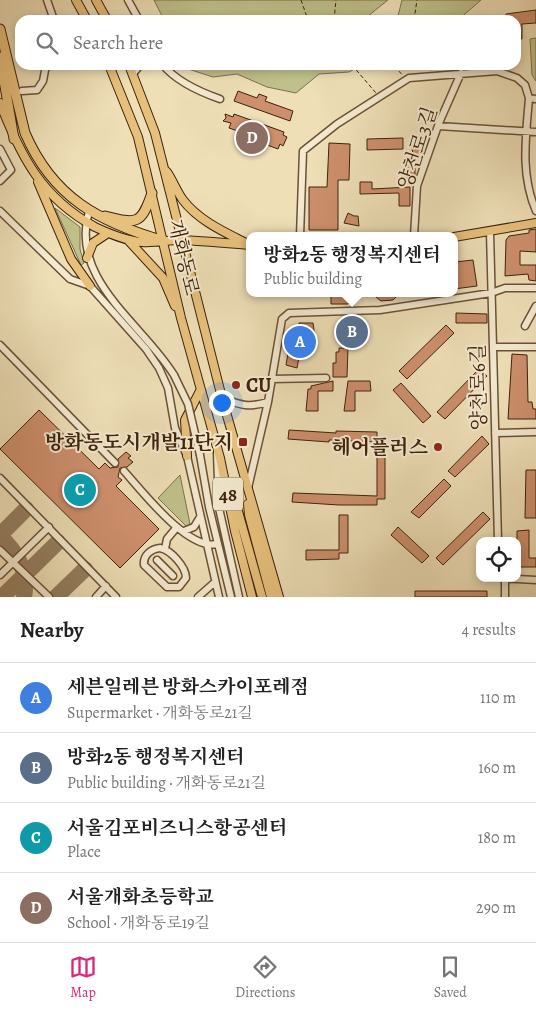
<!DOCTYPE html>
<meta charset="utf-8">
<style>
body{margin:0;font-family:Alegreya,"Noto Serif KR",serif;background:#f2f2f2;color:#222}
.controls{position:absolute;right:15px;bottom:15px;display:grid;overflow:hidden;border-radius:10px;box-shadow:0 2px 8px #0003}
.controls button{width:45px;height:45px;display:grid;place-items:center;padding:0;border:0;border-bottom:1px solid #e0e0e0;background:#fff;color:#222;font:25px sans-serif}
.you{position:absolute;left:221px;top:402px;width:18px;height:18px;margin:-12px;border:4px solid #fff;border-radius:50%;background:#1a73e8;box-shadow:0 0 0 8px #1a73e833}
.badge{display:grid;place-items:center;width:32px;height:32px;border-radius:50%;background:#db2777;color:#fff;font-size:16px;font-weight:700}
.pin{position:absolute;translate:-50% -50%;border:2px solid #fff;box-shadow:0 1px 5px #0006}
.popup{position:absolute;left:246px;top:232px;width:212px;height:65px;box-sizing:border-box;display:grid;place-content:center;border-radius:10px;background:#fff;filter:drop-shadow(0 1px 4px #0005);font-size:16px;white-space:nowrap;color:#767676}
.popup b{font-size:19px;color:#222}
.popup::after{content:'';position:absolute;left:50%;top:100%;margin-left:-10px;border:10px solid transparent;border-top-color:#fff}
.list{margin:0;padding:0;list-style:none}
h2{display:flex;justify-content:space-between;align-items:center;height:65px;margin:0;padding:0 20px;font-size:21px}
h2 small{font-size:16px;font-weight:400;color:#767676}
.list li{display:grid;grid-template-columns:32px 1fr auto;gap:15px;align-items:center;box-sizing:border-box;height:70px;padding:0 20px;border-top:1px solid #e0e0e0}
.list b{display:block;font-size:19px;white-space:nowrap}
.list p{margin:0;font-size:16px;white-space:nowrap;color:#767676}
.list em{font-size:16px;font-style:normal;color:#767676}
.icon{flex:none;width:28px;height:28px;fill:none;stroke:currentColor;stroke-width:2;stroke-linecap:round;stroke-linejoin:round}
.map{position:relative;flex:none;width:536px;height:597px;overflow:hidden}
.search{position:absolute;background:#fff;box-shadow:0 2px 8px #0003;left:15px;right:15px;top:15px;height:55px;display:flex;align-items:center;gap:12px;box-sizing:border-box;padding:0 18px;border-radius:15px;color:#767676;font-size:19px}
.sheet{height:345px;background:#fff}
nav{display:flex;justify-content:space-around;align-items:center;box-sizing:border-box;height:70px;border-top:1px solid #e0e0e0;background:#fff;font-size:14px;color:#767676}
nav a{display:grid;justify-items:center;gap:2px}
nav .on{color:#db2777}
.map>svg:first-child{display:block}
.green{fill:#bfc08a;stroke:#7e714b}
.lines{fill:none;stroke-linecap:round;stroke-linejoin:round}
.taxiway{stroke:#968062;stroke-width:16}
.building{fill:#cd8f6c;stroke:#3e220c}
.minor-casing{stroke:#6a5137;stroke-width:9}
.major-casing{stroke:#3e220c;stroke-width:10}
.highway-casing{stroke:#3e220c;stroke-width:11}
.path{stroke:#3e220c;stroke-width:1;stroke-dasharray:4 2.5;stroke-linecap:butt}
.minor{stroke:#f4ead0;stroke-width:6}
.major{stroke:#e7c07c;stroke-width:8}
.highway{stroke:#e7c07c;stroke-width:9}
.minor-bridge-casing{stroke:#6a5137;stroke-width:9;stroke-linecap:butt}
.minor-bridge{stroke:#f4ead0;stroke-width:6}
.poi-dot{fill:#8f2418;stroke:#f4ead0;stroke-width:2}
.labels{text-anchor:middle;stroke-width:4;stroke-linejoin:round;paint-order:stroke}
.shield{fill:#f4ead0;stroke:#755e47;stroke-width:1}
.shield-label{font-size:19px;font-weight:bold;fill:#3e220c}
.street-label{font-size:20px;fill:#3e220c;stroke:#f4ead0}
.poi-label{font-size:20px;font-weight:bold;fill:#3e220c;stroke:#f4ead0;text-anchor:end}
</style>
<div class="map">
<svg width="536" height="597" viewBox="0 0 536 597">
<rect width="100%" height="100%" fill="#eedfb7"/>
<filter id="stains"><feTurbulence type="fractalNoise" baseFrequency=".004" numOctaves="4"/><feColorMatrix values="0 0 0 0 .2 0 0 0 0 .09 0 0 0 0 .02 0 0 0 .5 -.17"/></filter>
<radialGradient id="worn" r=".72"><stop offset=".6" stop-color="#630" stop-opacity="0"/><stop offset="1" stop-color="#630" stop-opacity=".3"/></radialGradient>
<path class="green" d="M154,0H388L363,20H164Z
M402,0H481L458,20H397Z
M536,38V81L532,75L530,39Z
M176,65H362L349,72L319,74L296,93L267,87L237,74L213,77Z
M55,208L80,227V249L84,263L81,265Z
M180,475L190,524L187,527L158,498Z"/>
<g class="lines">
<path class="taxiway" d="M0,535L26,509
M0,536C18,553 29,572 24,597
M2,597L58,542
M56,597L85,569"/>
</g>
<path class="building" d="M536,10V23L522,24V39H516V20H507L506,14Z
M238,91L257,98L259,94L267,97L265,101L293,111L290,121L234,101Z
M225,114L233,117L234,114L284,132L283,135L287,137L283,146L280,144L278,149L248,138L249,135L229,128L231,123L223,121L226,118Z
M403,138V149L367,150V139Z
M329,143L350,144L349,180H338V230H309V187H327Z
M412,147H423V153L422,158H415V177L405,178L404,158L413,157Z
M360,182H372V189L410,187V206H399V193L360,194Z
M348,213L354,216H358L359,226L344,223Z
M536,229V252L520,251V265H536V281L529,280L528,274L505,276L506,240L509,236L529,233V230Z
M473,260L477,286L454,289V273H457L455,262Z
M331,293H358L348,304H331Z
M371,293H400L393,300L381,301Z
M456,313L487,314V323H456Z
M299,323H313L316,346L301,347L297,368L286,365L291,335H299Z
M446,325L454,333L407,379L399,371Z
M339,348H348L347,377H333V363H336V352H339Z
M512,354L527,355L528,402H532L533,409H536V419H508Z
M479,369L487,376L445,419L437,412Z
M333,381V391H318V411H306L308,389H311V386Z
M348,381H370L371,391H355V411H344Z
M401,383L431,416L423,423L393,390Z
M39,410L99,469L105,463L110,468L118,467V459L126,452L131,456L128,458L133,462L127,467L120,468L118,477L122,480L116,486L159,529L120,568L0,449Z
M289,430L336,433V431L377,432V442L329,440V442L288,439Z
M482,436L489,444L455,477L448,471Z
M377,449H385V499H377V505H339L292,502L293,493L377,496Z
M526,470H536V518H525Z
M444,479L451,486L419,518L411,512Z
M483,512L490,519L443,565L436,558Z
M339,515H348V553H339V559L306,560V550H339Z
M398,527L429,556L422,563L391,535Z
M529,530V558H536V567H517V531Z
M415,591H487V597H415Z"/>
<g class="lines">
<g class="minor-casing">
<path id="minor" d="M47,0L54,20
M128,0L139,20
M61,20H62
M163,65C177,82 200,92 220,99
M133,74L140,65
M22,91L37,90L43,81L46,65
M529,98C526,136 520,174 536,211
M438,126L536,132
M0,149L11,170L0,181
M0,211L70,279L90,286L146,349L159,368L168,388L175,428L187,456L219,597
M89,211C69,280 142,323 174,375
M490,232L498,541
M300,236L303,151L337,124L409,78L497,71L517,78L525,85L529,98L536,99
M414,236L417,186L439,123L461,73
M525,326L536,306
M0,345L115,463
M493,347H536
M271,379L326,378
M222,398C241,405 247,408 268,402
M495,433L536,432
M217,453L219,508L239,597
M200,455L209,507L231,597
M124,471C142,491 188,551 217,544
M0,478L116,597
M248,488L268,402L282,319L289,313L380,310L491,293L505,288H536
M184,531L194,527L200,517
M160,548C171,550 186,567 186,578L179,587H167L144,565C143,555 151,549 160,548Z
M165,549L167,539L177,527
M0,550L49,597
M157,560L173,576
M0,575L49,527
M501,578L536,580
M505,580V597
M96,597L106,586
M198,597L215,582"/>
</g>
<g class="major-casing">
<path id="major" d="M76,0L87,20
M96,0L107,20
M109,65L138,137L181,318L220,458L235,531L252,597
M129,65L155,133L222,398L279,597
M0,103C21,157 42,198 95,227C110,234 126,241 142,242C155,243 168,240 181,240C204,241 227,243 250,245
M167,172C173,181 177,192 183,200C198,220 224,232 246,243
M38,182L71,259L90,286
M454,237L536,223
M128,240L163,278L175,306
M87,258L93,243L108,233
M187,456L185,420L200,391
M230,483L262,597
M248,504L249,515L271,597"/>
</g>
<g class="highway-casing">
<path id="highway" d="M0,29L25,133C53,198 99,222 164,241
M0,57L14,139
M105,216C137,224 141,225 152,193"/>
</g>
<path class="path" d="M301,0L308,20
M334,20L336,0
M414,20L417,0
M352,65L376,93
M398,65V70L403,76"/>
<use href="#minor" class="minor"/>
<use href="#major" class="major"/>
<use href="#highway" class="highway"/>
<g class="minor-bridge-casing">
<path id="minor-bridge" d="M174,375L188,404L200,455"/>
</g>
<use href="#minor-bridge" class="minor-bridge"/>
</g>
<g class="poi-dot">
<circle cx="236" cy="385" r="5"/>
<rect x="238" y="437" width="10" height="10" rx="2.5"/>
<circle cx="438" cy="447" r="5"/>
</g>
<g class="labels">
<rect class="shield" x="213" y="477.5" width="30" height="33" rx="4"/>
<g class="shield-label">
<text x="228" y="501">48</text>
</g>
<g class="street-label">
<text transform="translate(417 148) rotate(-72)" y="7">양천로3길</text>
<text transform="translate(184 257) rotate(77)" y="7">개화동로</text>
<text transform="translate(478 387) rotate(-91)" y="7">양천로6길</text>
</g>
<g class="poi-label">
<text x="246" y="392" text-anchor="start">CU</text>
<text x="233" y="449">방화동도시개발11단지</text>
<text x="428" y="454">헤어플러스</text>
</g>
</g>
<rect width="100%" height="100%" filter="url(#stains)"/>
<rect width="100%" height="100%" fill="url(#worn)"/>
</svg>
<div class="controls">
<button><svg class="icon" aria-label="locate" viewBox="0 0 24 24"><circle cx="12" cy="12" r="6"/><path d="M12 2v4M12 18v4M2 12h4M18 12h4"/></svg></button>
</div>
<div class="you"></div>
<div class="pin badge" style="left:300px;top:342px;background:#3f7fe0">A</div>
<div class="pin badge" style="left:352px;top:332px;background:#5c6f8a">B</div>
<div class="popup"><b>방화2동 행정복지센터</b>Public building</div>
<div class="pin badge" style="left:80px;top:490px;background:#0f9aa8">C</div>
<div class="pin badge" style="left:252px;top:138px;background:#8d6e63">D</div>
<div class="search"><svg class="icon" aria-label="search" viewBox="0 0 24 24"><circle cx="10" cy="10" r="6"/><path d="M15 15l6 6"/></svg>Search here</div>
</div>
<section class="sheet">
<h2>Nearby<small>4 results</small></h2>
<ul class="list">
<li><span class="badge" style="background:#3f7fe0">A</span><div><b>세븐일레븐 방화스카이포레점</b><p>Supermarket · 개화동로21길</p></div><em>110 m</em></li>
<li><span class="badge" style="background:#5c6f8a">B</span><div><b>방화2동 행정복지센터</b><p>Public building · 개화동로21길</p></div><em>160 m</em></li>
<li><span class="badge" style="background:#0f9aa8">C</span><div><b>서울김포비즈니스항공센터</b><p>Place</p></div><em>180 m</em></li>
<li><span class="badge" style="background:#8d6e63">D</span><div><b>서울개화초등학교</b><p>School · 개화동로19길</p></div><em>290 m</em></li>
</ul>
</section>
<nav>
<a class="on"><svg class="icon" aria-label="map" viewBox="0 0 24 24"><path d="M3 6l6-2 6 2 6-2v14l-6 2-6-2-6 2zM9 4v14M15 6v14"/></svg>Map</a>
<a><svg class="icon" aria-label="directions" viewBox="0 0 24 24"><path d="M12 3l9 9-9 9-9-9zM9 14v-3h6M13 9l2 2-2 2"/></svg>Directions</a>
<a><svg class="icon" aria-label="saved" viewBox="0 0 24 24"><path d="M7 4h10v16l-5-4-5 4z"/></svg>Saved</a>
</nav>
